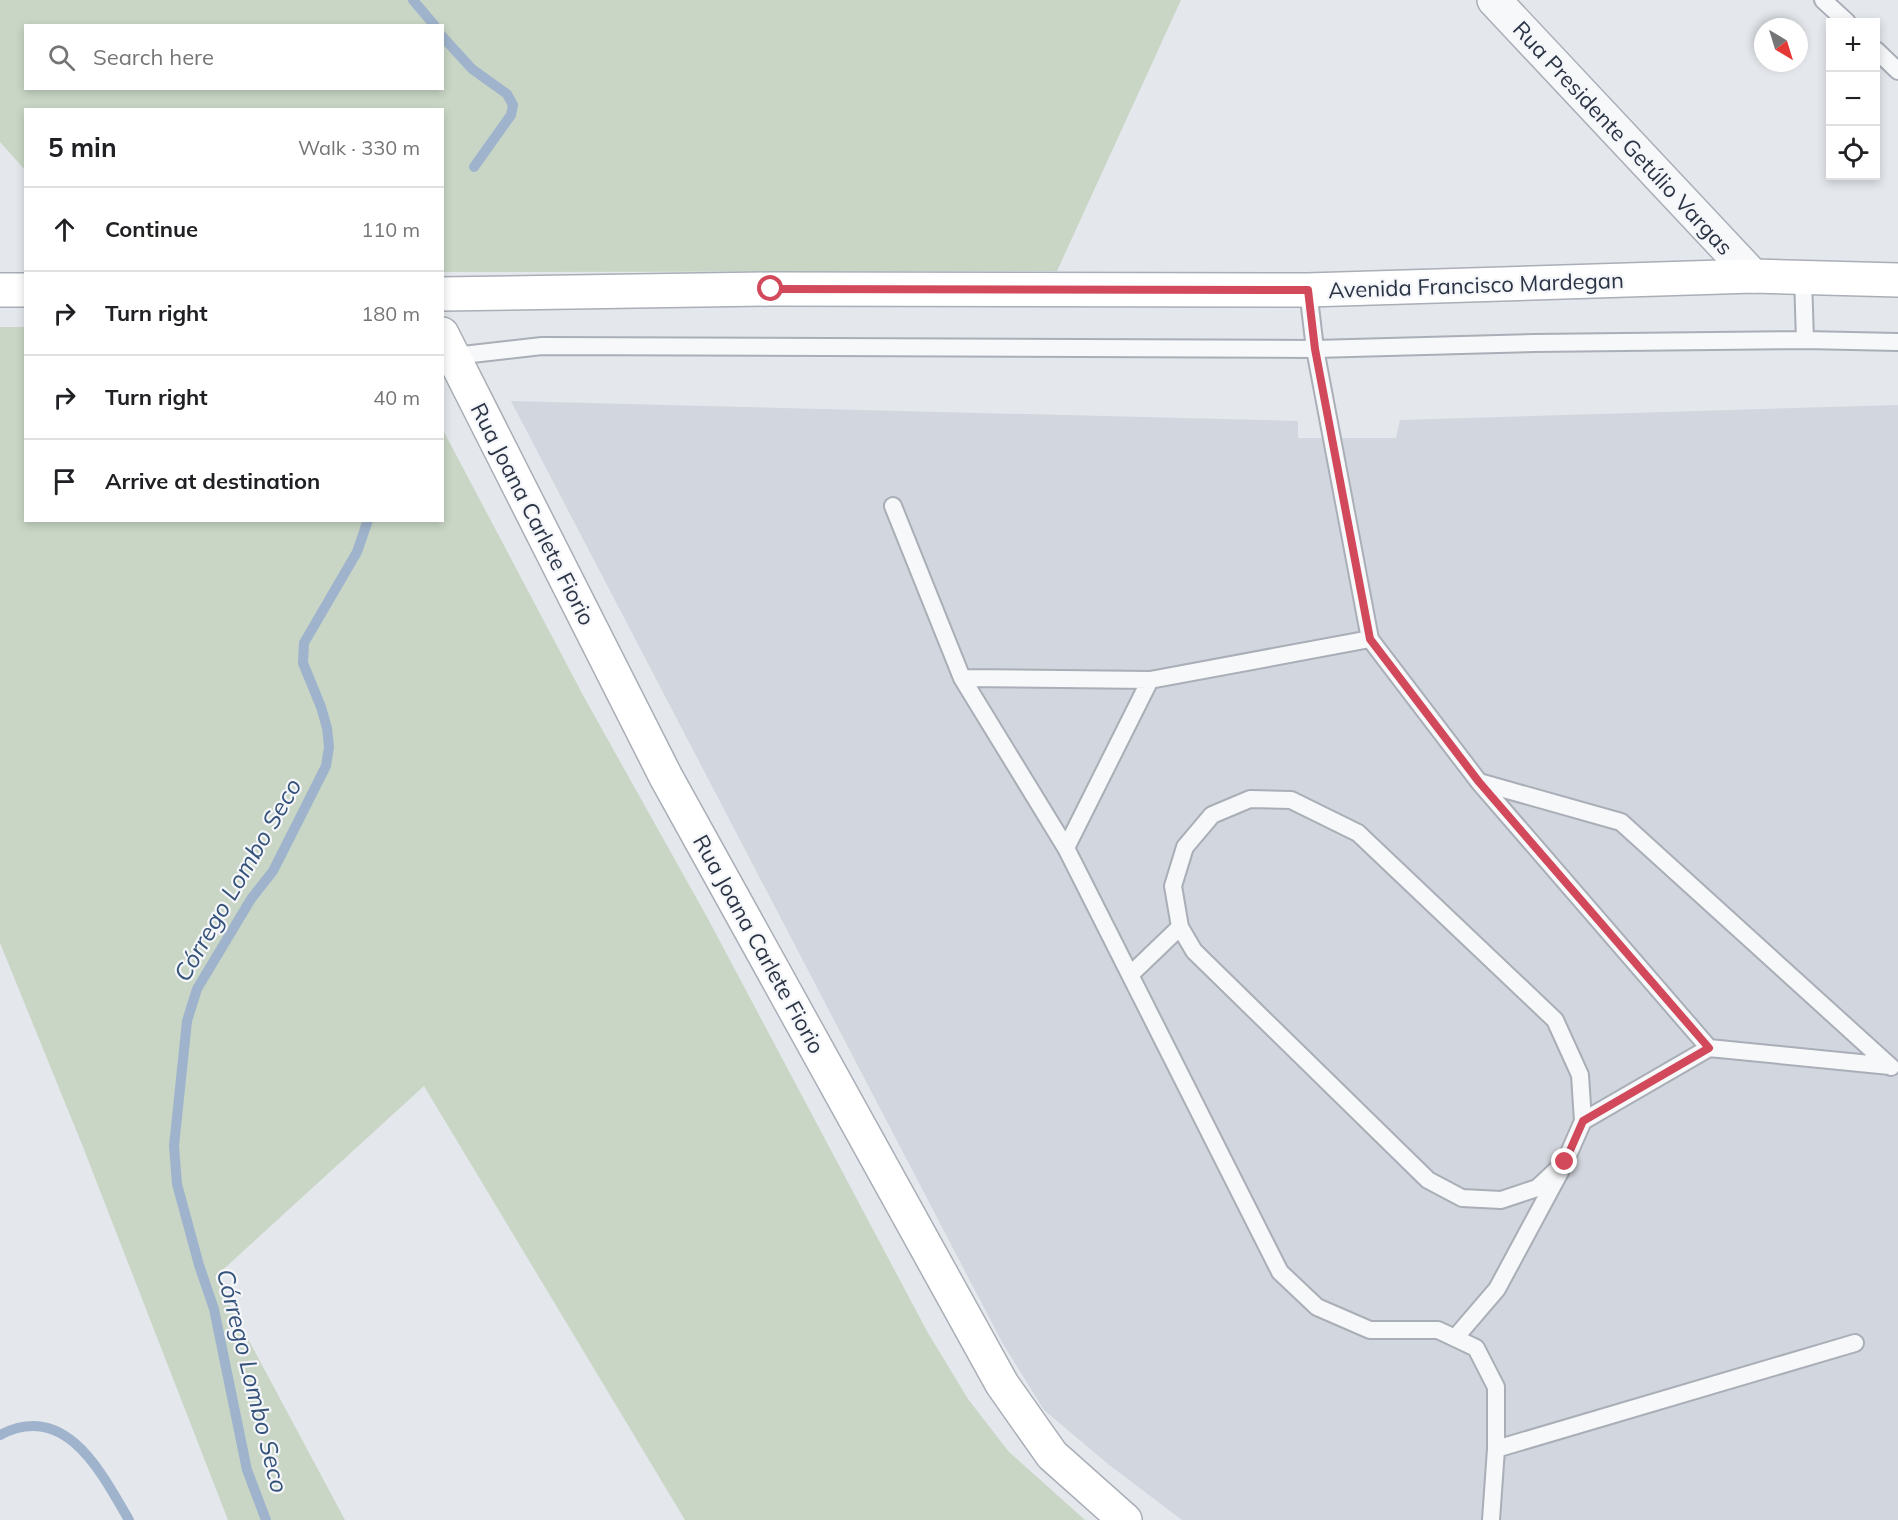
<!DOCTYPE html>
<meta charset="utf-8">
<style>
body{margin:0;font-family:Mulish,sans-serif;background:#f2f2f2;color:#202124}
.controls{position:absolute;right:18px;top:18px;display:grid;overflow:hidden;border-radius:0px;box-shadow:0 3px 9px #0003}
.controls button{width:54px;height:54px;display:grid;place-items:center;padding:0;border:0;border-bottom:2px solid #e0e0e0;background:#fff;color:#202124;font:30px sans-serif}
.compass{position:absolute;left:1754px;top:18px;width:54px;height:54px;border-radius:50%;background:#fff;box-shadow:0 3px 9px #0003;rotate:142deg}
.stop{position:absolute;width:18px;height:18px;margin:-14px;border:4px solid #d1495b;border-radius:50%;background:#fff}
.stop.end{background:#d1495b;border-color:#fff;box-shadow:0 2px 6px #0008}
.list{margin:0;padding:0;list-style:none}
h2{display:flex;justify-content:space-between;align-items:center;height:78px;margin:0;padding:0 24px;font-size:26px}
h2 small{font-size:20px;font-weight:400;color:#757577}
.list li{display:grid;grid-template-columns:39px 1fr auto;gap:18px;align-items:center;box-sizing:border-box;height:84px;padding:0 24px;border-top:2px solid #e0e0e0}
.list b{display:block;font-size:22px;white-space:nowrap}
.list em{font-size:20px;font-style:normal;color:#757577}
.icon{flex:none;width:33px;height:33px;fill:none;stroke:currentColor;stroke-width:2;stroke-linecap:round;stroke-linejoin:round}
.map{position:relative;flex:none;width:1898px;height:1520px;overflow:hidden}
.search{position:absolute;background:#fff;box-shadow:0 3px 9px #0003;left:24px;top:24px;width:420px;height:66px;display:flex;align-items:center;gap:15px;box-sizing:border-box;padding:0 21px;border-radius:0px;color:#757577;font-size:22px}
.panel{position:absolute;background:#fff;box-shadow:0 3px 9px #0003;left:24px;top:108px;width:420px;height:414px;border-radius:0px}
.map>svg:first-child{display:block}
.built{fill:#d2d6de}
.green{fill:#c9d6c5;fill-rule:evenodd}
.lines{fill:none;stroke-linecap:round;stroke-linejoin:round}
.stream{stroke:#9fb4cc;stroke-width:10}
.lane-casing{stroke:#a9aeb7;stroke-width:20}
.street-casing{stroke:#a9aeb7;stroke-width:36}
.secondary-casing{stroke:#a9aeb7;stroke-width:36}
.lane{stroke:#f7f8fa;stroke-width:16}
.street{stroke:#f7f8fa;stroke-width:33}
.secondary{stroke:#fff;stroke-width:33}
.route{stroke:#d1495b;stroke-width:8}
.labels{text-anchor:middle;stroke-width:4.5;stroke-linejoin:round;paint-order:stroke}
.street-label{font-size:22px;fill:#2b3445;stroke:#f4f6f9}
.water-label{font-size:24px;font-style:italic;fill:#34527a;stroke:#f4f6f9}
</style>
<div class="map">
<svg width="1898" height="1520" viewBox="0 0 1898 1520">
<rect width="100%" height="100%" fill="#e4e7ec"/>
<path class="built" d="M511,401L1298,421V438H1396L1400,420L1898,405V1520H1182L1108,1464L1044,1410L1003,1344Z"/>
<path class="green" d="M0,0H1181L1057,271L443,272L442,110H26L25,170L0,142ZM26,26H442V88H26Z
M0,327H25L26,520H442L443,430L584,697L707,917L928,1333L968,1399L1009,1452L1085,1520H685L424,1086L215,1277L345,1520H228L83,1147L0,943Z"/>
<g class="lines">
<path class="stream" d="M413,0L435,26
M442,36L472,69L507,94L513,105L511,115L474,167
M0,1435C66,1400 102,1474 129,1520
M266,1520L247,1470L214,1309L199,1265L177,1184L174,1146L187,1021L197,989L251,899L273,871L326,766L329,747L327,728L321,707L303,663L304,643L357,552L368,520"/>
<g class="lane-casing">
<path id="lane" d="M1823,0L1847,22
M1876,50L1898,71
M1803,278L1805,340
M1308,290L1315,349L1370,639
M454,356L542,346L1315,349L1534,343L1805,340L1898,342
M893,506L962,678L1066,848L1280,1272L1317,1307L1370,1330H1438L1476,1348L1496,1387V1449L1491,1520
M962,678L1150,680L1370,639L1479,782L1709,1048L1890,1066
M1479,782L1621,822L1891,1067
M1250,799L1291,800L1358,833L1555,1020L1580,1075L1583,1121L1565,1162L1537,1188L1501,1200L1462,1198L1428,1180L1194,951L1180,927L1173,886L1185,847L1212,815Z
M1066,848L1150,680
M1130,975L1180,927
M1583,1121L1709,1048
M1455,1338L1497,1289L1560,1172
M1496,1449L1855,1343"/>
</g>
<g class="street-casing">
<path id="street" d="M1494,0L1753,276"/>
</g>
<g class="secondary-casing">
<path id="secondary" d="M0,290H26
M442,294L771,289L1308,290L1753,276L1898,280
M442,334L666,777L1002,1384L1052,1455L1125,1520"/>
</g>
<use href="#lane" class="lane"/>
<use href="#street" class="street"/>
<use href="#secondary" class="secondary"/>
</g>
<g class="lines">
<path class="route" d="M771,289L1308,290L1315,349L1370,639L1479,782L1709,1048L1583,1121L1565,1162"/>
</g>
<g class="labels">
<g class="street-label">
<text transform="translate(1623 138) rotate(47)" y="8">Rua Presidente Getúlio Vargas</text>
<text transform="translate(1476 285) rotate(-2)" y="8">Avenida Francisco Mardegan</text>
<text transform="translate(533 514) rotate(63)" y="8">Rua Joana Carlete Fiorio</text>
<text transform="translate(759 944) rotate(61)" y="8">Rua Joana Carlete Fiorio</text>
</g>
<g class="water-label">
<text transform="translate(238 880) rotate(-60)" y="8">Córrego Lombo Seco</text>
<text transform="translate(252 1381) rotate(76)" y="8">Córrego Lombo Seco</text>
</g>
</g>
</svg>
<div class="controls">
<button>+</button>
<button>−</button>
<button><svg class="icon" aria-label="locate" viewBox="0 0 24 24"><circle cx="12" cy="12" r="6"/><path d="M12 2v4M12 18v4M2 12h4M18 12h4"/></svg></button>
</div>
<svg class="compass" viewBox="-18 -18 36 36"><path d="M0-13l5 13h-10z" fill="#e53935"/><path d="M0 13l5-13h-10z" fill="#757577"/></svg>
<div class="stop" style="left:771px;top:289px"></div>
<div class="stop end" style="left:1565px;top:1162px"></div>
<div class="search"><svg class="icon" aria-label="search" viewBox="0 0 24 24"><circle cx="10" cy="10" r="6"/><path d="M15 15l6 6"/></svg>Search here</div>
<section class="panel">
<h2>5 min<small>Walk · 330 m</small></h2>
<ul class="list">
<li><svg class="icon" aria-label="ahead" viewBox="0 0 24 24"><path d="M12 20V5M6 11l6-6 6 6"/></svg><div><b>Continue</b></div><em>110 m</em></li>
<li><svg class="icon" aria-label="right" viewBox="0 0 24 24"><path d="M7 20v-9h11M14 6l5 5-5 5"/></svg><div><b>Turn right</b></div><em>180 m</em></li>
<li><svg class="icon" aria-label="right" viewBox="0 0 24 24"><path d="M7 20v-9h11M14 6l5 5-5 5"/></svg><div><b>Turn right</b></div><em>40 m</em></li>
<li><svg class="icon" aria-label="arrive" viewBox="0 0 24 24"><path d="M6 21V4h12l-3 4 3 4H6"/></svg><div><b>Arrive at destination</b></div></li>
</ul>
</section>
</div>
